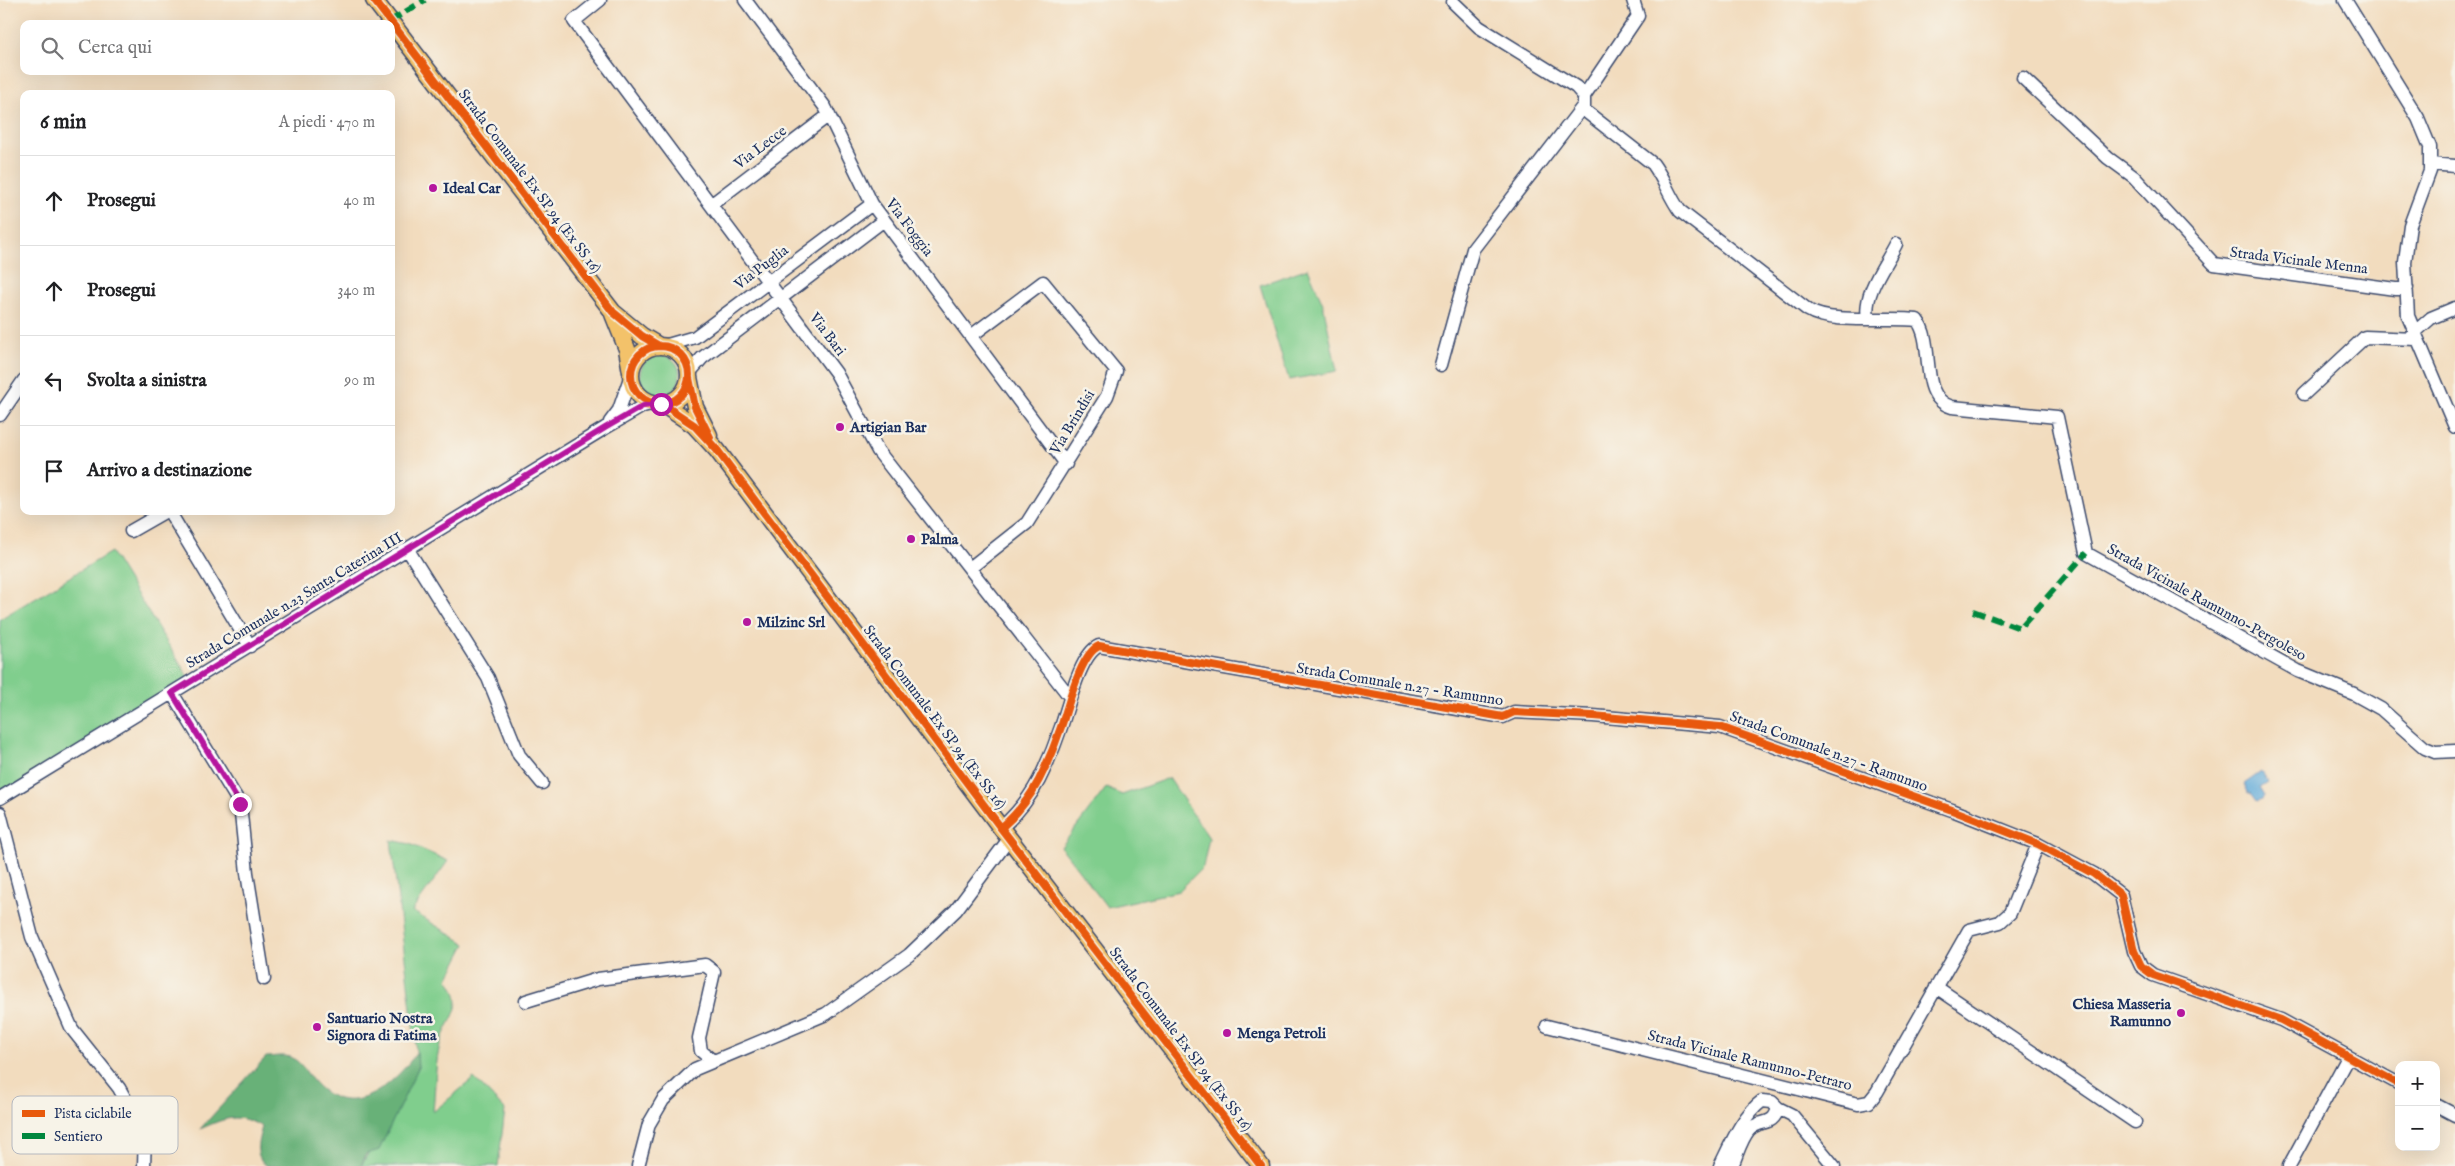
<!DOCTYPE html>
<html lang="it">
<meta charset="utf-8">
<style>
body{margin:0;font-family:"IM FELL English",serif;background:#f6f6f6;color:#202124}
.controls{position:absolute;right:15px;bottom:15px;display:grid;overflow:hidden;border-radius:10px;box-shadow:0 5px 20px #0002}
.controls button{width:45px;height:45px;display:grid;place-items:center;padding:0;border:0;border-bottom:1px solid #e0e0e0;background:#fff;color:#202124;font:25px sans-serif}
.stop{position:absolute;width:15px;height:15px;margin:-11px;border:4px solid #b5179e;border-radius:50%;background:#fff}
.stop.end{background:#b5179e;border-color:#fff;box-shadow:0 1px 5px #0008}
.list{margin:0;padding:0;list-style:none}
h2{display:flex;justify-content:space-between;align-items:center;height:65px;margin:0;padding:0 20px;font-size:21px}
h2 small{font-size:16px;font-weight:400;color:#757577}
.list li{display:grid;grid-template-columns:32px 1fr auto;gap:15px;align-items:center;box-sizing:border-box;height:90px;padding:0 20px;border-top:1px solid #e0e0e0}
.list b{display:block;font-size:19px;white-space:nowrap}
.list em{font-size:16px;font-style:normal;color:#757577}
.icon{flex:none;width:28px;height:28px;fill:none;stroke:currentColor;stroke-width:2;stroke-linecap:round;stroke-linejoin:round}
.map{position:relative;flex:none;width:2455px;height:1166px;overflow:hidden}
.search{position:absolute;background:#fff;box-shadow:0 5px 20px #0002;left:20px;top:20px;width:375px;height:55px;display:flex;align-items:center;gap:12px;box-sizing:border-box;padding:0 18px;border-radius:10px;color:#757577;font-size:19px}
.panel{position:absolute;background:#fff;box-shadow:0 5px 20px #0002;left:20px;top:90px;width:375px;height:425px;border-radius:10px}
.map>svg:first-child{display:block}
.green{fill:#80ce8d;stroke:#4e7e76}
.forest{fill:#68b178;stroke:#42706b}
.water{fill:#62abda;stroke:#3e6d9c}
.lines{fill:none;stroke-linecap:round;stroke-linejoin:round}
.minor-casing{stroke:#3b496c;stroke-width:15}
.major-casing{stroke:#3b496c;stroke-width:19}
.minor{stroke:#fff;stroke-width:12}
.major{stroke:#f3c26a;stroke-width:16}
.quiet{stroke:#00873e;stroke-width:6;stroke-dasharray:12 6;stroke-linecap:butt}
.cycleway-casing{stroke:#f7f3e8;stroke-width:11}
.cycleway{stroke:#e8590c;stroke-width:8}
.route{stroke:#b5179e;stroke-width:6}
.poi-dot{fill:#b5179e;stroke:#f7f3e8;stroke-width:2}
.labels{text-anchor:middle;stroke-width:5;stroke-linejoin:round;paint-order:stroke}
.street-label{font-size:15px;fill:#1b2f5e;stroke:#f7f3e8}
.poi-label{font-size:15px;font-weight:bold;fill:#1b2f5e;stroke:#f7f3e8;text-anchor:start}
.key{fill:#f7f3e8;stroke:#b5b8bf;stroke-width:1}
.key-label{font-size:14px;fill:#1b2f5e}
</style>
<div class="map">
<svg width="2455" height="1166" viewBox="0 0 2455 1166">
<rect width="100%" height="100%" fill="#f7f3e8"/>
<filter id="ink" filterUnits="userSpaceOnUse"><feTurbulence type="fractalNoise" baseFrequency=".02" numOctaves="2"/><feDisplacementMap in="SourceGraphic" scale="10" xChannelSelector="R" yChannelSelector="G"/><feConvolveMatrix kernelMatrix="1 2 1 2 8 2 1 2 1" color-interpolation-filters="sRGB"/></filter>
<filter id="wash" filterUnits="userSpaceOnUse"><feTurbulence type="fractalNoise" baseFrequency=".0096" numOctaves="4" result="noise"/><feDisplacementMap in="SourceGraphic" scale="20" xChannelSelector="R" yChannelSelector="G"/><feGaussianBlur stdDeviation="1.12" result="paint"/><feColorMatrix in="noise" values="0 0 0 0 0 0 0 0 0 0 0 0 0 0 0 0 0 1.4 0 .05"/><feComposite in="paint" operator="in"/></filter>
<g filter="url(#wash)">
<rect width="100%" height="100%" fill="#f2dcbe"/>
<path class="green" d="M1308,268L1323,304L1337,371L1289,380L1260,285Z
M640 375a20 20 0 1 1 40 0a20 20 0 1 1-40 0Z
M111,552L189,678L0,798V619Z
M1169,778L1209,838L1203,867L1179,891L1107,907L1061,847L1106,788L1122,795Z
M391,840L410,844L448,861L412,911L466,944L448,979C468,1006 449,1017 441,1042C435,1059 435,1093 433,1112L474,1078L505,1110L498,1166H361L418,1068Z"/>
<path class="forest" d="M417,1052L418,1068L379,1150L366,1154L361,1166H267C253,1156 258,1141 262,1127C237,1112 226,1118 200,1129L266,1057C273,1057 286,1054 292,1058C303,1063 307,1075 315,1083C351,1123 394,1085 417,1052Z"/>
<path class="water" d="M2261,772L2268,783L2260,788L2265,796L2263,799L2257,801L2252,794L2248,792L2244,784Z"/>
</g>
<g filter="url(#ink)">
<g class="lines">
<g class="minor-casing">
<path id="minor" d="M600,0L574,21L836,373L878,451L1070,697
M745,0L825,107L872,204L1066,464
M2345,0L2418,118L2430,147V171L2410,225L2405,262L2408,316L2455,427
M1453,2L1479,27L1576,87L1584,96V110L1653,164C1664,179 1669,196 1680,211L1808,310C1832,325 1886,316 1917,320C1936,344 1917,397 1952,407L2057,417L2086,553L2298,671L2354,694L2381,709L2425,748L2435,752L2455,751
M2023,78L2108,158L2134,177L2214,264L2395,289L2407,288
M1584,96L1638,16L1633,0
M2430,164L2455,166
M712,204L829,115
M1868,318C1863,293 1885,266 1896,244
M2414,333L2431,318L2455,308
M664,346L695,337L872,204
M1441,365L1473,249L1584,105
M689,373L702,358L884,220
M2304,394L2365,337L2416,339
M0,415L24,380
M610,422L619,410L631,375
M169,511L250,646
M131,531L166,511
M408,550L488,678L519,755L542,783
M970,568L1027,523L1107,396L1116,371L1043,282L971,336
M172,693L240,804L247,873L264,979
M0,798L605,428L643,406L655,403
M0,813L32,937L72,1029L119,1088L145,1135L144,1166
M1001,828C1017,814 1029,799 1039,780C1047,764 1055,745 1061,727C1068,708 1080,654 1099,646L1503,717L1514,712L1593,716L1720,727L1952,810L2038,844L2094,874L2121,895L2134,951L2141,966L2153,975L2281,1020L2399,1084
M1936,987L2135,1122
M526,1001L598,979L705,965L714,972L699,1038L701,1051L713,1061
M1547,1026L1858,1104L1869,1102L1877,1092L1969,930L2000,922L2010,913L2038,844
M2436,1105L2455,1115
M1778,1108L1792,1115L1834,1166
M638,1166L649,1124L663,1100L695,1069L826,1014L909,955L956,910L1009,839
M1720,1166C1731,1144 1742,1116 1762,1101L1772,1102L1778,1108C1773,1128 1760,1118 1749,1130C1741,1139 1737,1155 1732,1166
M2289,1166L2348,1057"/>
</g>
<g class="major-casing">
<path id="major" d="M374,0L613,312L642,336L659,346
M613,314L627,349L631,372
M631 375a29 29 0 1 1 58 0a29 29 0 1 1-58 0Z
M689,377L695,407L709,435
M661,403L694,425L717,450L1001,828L1261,1166"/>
</g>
<use href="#minor" class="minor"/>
<use href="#major" class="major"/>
<path class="quiet" d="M390,21L425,0
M1973,611L2020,628L2086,553"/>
<g class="cycleway-casing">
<path id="cycleway" d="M374,0L613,312L642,336L659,346
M631 375a29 29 0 1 1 58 0a29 29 0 1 1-58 0Z
M689,378L695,407L710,437
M661,403L694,425L717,450L1001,828L1261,1166
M1001,828C1017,814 1029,799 1039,780C1047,764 1055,745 1061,727C1068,708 1080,654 1099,646L1503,717L1514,712L1593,716L1720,727L1952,810L2038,844L2094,874L2121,895L2134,951L2141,966L2153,975L2281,1020L2399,1084"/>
</g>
<use href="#cycleway" class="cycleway"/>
</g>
</g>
<g class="lines" filter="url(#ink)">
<path class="route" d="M240,804L172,693L605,428L643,406L661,404"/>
</g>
<g class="poi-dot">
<circle cx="433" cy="188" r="5"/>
<circle cx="840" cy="427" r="5"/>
<circle cx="911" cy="539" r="5"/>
<circle cx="747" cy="622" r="5"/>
<circle cx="2181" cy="1013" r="5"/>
<circle cx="317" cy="1027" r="5"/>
<circle cx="1227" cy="1033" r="5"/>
</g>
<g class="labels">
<g class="street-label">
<text transform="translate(760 147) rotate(-37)" y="5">Via Lecce</text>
<text transform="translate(530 181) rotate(53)" y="5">Strada Comunale Ex SP 94 (Ex SS 16)</text>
<text transform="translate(910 227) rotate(53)" y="5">Via Foggia</text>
<text transform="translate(2299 260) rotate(7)" y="5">Strada Vicinale Menna</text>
<text transform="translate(761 267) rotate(-37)" y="5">Via Puglia</text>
<text transform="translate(828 334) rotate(53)" y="5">Via Bari</text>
<text transform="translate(1072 422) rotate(-59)" y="5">Via Brindisi</text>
<text transform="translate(294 600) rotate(-31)" y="5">Strada Comunale n.23 Santa Caterina III</text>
<text transform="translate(2207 602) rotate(29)" y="5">Strada Vicinale Ramunno-Pergoleso</text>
<text transform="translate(1400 684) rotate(9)" y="5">Strada Comunale n.27 - Ramunno</text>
<text transform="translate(935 717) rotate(53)" y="5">Strada Comunale Ex SP 94 (Ex SS 16)</text>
<text transform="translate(1829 751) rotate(20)" y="5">Strada Comunale n.27 - Ramunno</text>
<text transform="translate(1181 1039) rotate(53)" y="5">Strada Comunale Ex SP 94 (Ex SS 16)</text>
<text transform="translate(1750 1060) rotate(14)" y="5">Strada Vicinale Ramunno-Petraro</text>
</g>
<g class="poi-label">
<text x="443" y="193">Ideal Car</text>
<text x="850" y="432">Artigian Bar</text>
<text x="921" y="544">Palma</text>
<text x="757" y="627">Milzinc Srl</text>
<text x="2171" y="1009" text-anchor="end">Chiesa Masseria<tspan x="2171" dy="17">Ramunno</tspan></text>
<text x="327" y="1023">Santuario Nostra<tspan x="327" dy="17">Signora di Fatima</tspan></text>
<text x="1237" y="1038">Menga Petroli</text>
</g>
</g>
<rect x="12" y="1096" width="166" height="58" rx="8" class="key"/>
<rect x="22" y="1110" width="23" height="7" fill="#e8590c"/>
<rect x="22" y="1133" width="23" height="6" fill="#00873e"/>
<g class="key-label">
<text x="54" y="1118">Pista ciclabile</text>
<text x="54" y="1141">Sentiero</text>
</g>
</svg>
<div class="controls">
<button>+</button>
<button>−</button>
</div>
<div class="stop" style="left:661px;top:404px"></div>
<div class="stop end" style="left:240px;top:804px"></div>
<div class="search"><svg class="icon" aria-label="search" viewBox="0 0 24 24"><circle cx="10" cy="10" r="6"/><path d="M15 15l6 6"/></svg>Cerca qui</div>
<section class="panel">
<h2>6 min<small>A piedi · 470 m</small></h2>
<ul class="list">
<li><svg class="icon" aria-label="ahead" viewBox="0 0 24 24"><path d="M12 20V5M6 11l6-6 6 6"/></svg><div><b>Prosegui</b></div><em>40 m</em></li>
<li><svg class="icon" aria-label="ahead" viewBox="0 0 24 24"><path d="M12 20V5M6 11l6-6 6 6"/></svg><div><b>Prosegui</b></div><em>340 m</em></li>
<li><svg class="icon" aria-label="left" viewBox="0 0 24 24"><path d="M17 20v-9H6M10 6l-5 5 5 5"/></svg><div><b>Svolta a sinistra</b></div><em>90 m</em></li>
<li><svg class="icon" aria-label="arrive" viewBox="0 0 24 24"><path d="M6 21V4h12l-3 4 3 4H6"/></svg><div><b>Arrivo a destinazione</b></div></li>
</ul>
</section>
</div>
